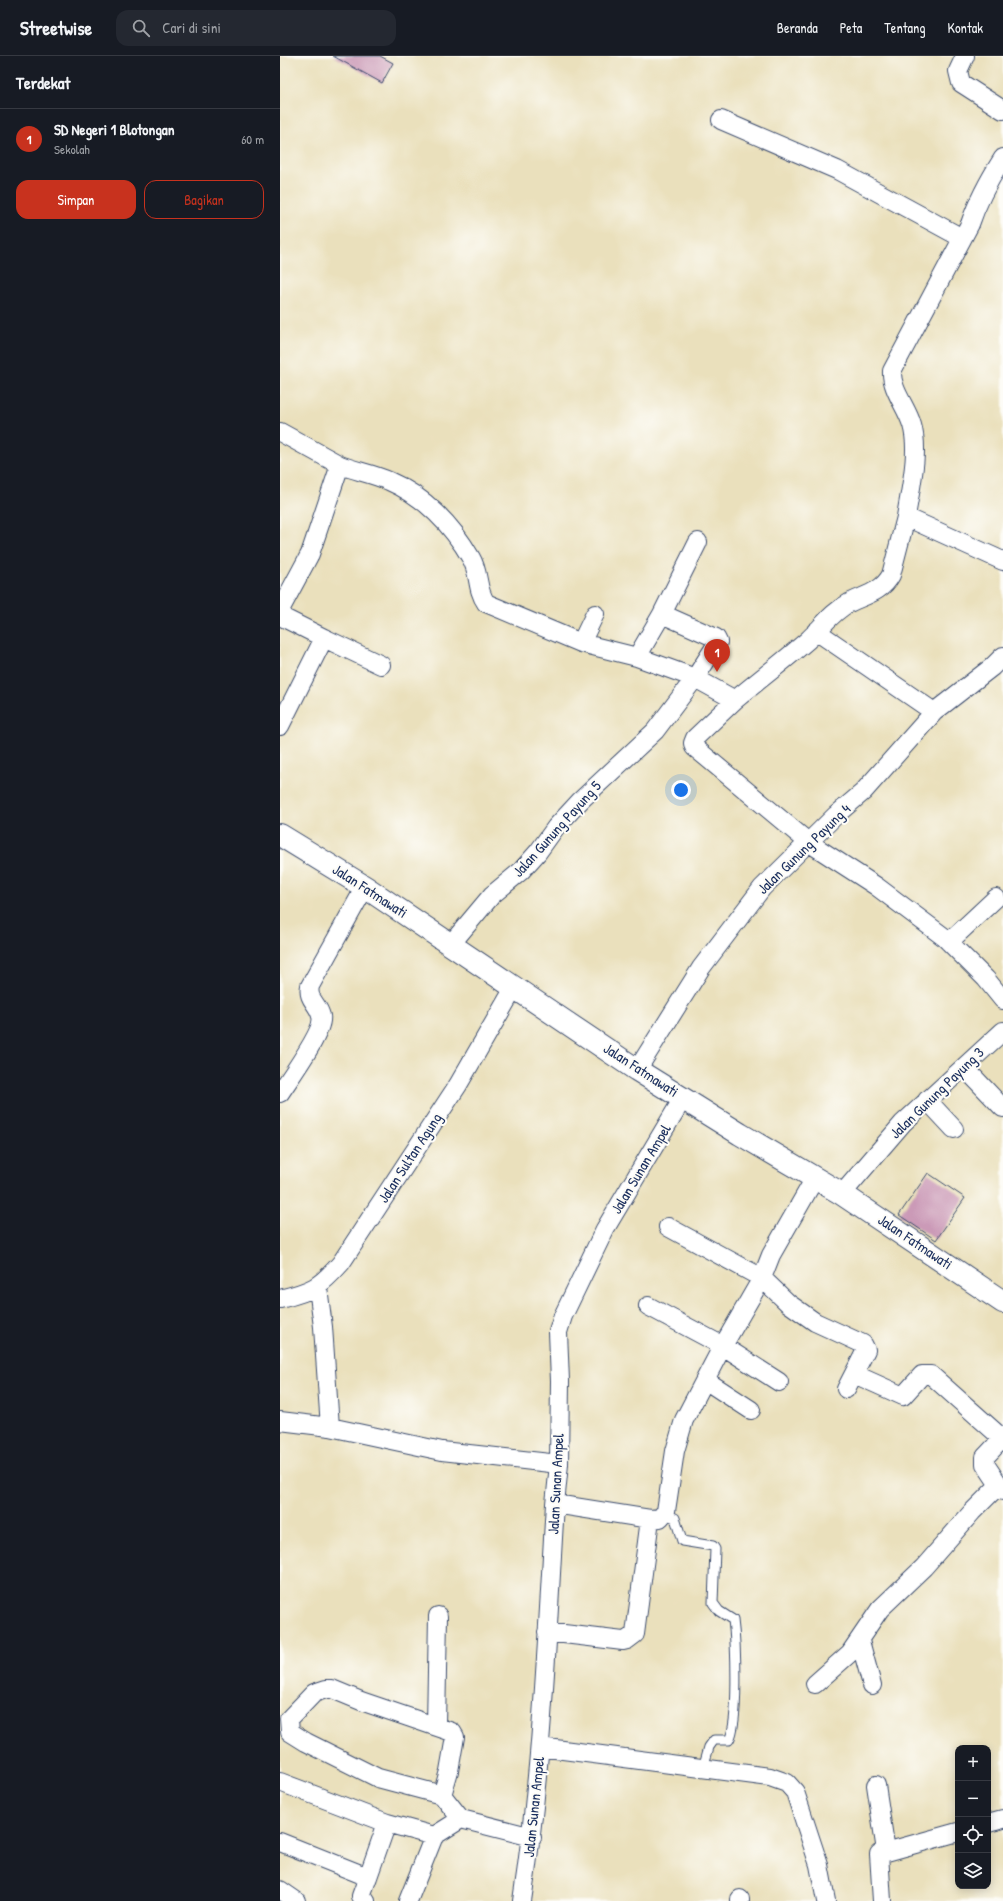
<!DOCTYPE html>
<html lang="id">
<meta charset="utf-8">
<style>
body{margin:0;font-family:"Patrick Hand",sans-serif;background:#242831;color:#f1f3f6}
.controls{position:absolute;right:12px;bottom:12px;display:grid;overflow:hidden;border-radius:8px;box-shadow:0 2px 10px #0003}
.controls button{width:36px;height:36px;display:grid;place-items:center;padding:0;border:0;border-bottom:1px solid #363941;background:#171b24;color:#f1f3f6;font:20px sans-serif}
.you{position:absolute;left:401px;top:734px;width:14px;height:14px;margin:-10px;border:3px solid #fff;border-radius:50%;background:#1a73e8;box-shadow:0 0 0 6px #1a73e833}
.badge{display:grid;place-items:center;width:26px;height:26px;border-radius:50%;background:#c8321e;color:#fff;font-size:13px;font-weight:700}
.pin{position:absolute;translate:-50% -33px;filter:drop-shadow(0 1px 2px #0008)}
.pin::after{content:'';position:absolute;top:21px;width:14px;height:12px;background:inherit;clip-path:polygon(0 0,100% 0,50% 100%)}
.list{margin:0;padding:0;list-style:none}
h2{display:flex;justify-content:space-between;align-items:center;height:52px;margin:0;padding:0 16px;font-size:17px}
h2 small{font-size:13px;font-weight:400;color:#9ea1a6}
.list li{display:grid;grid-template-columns:26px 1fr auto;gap:12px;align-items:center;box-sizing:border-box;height:60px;padding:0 16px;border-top:1px solid #363941}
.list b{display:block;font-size:15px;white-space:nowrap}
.list p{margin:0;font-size:13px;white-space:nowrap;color:#9ea1a6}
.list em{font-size:13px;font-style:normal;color:#9ea1a6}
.actions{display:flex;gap:8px;padding:12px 16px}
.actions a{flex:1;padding:9px 0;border:1px solid #c8321e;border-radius:12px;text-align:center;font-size:14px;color:#c8321e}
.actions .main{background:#c8321e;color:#fff}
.icon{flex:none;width:22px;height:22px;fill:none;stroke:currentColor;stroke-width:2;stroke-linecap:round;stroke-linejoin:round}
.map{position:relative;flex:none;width:723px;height:1845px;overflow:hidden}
header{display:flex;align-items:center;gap:24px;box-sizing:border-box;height:56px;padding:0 20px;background:#171b24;border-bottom:1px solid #363941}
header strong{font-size:19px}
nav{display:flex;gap:22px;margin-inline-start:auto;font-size:14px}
.search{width:280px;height:36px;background:#242831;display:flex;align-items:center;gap:10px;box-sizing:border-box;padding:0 14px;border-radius:12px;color:#9ea1a6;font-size:15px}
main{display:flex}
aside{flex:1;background:#171b24}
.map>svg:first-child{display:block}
.building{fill:#cb9ab7}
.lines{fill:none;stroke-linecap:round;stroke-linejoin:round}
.lane-casing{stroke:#3a4a6c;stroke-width:11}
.street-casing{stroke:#3a4a6c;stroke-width:20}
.primary-casing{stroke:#3a4a6c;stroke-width:24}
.lane{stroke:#fff;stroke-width:9}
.street{stroke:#fff;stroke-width:18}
.primary{stroke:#fff;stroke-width:22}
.labels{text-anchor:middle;stroke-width:4;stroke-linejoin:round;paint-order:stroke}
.street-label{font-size:15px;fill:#1b2f5e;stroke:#fdfcf7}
</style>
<header>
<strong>Streetwise</strong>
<div class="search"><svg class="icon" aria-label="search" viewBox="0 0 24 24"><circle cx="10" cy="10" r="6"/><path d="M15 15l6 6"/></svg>Cari di sini</div>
<nav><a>Beranda</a><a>Peta</a><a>Tentang</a><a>Kontak</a></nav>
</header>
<main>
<aside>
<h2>Terdekat<small></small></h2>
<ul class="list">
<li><span class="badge">1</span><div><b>SD Negeri 1 Blotongan</b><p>Sekolah</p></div><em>60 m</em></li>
</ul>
<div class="actions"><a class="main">Simpan</a><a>Bagikan</a></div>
</aside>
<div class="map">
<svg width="723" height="1845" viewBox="0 0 723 1845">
<rect width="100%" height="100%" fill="#fdfcf7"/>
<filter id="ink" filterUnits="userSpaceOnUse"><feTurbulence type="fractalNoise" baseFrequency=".025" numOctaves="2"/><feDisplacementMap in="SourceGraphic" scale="8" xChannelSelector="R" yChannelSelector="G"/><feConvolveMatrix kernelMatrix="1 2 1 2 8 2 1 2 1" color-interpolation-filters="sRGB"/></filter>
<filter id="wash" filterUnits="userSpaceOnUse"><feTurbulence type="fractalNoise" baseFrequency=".012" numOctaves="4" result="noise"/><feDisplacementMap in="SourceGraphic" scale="16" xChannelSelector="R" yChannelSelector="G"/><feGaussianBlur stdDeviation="0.9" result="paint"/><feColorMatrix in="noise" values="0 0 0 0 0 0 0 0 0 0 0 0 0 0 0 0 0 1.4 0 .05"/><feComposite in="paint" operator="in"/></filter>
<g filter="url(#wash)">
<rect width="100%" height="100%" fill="#eae0bc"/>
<g id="blocks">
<path class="building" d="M53,0H100L113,7L102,27Z
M648,1117L685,1142L656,1184L619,1159Z"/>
</g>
</g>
<g filter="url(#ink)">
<use href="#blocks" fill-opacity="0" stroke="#3a4a6c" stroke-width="1"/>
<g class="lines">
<g class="lane-casing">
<path id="lane" d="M385,1458L395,1462L402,1485L433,1490L435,1493L433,1547L439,1555L453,1564C456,1587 459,1667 449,1684H434L429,1691L423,1712"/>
</g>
<g class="street-casing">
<path id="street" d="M685,0L678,15L681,27L723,54
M441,64L557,114L682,182
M0,376L60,409L30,498L0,554L2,561L44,582L0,670
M60,409C76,415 94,418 109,425C144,440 172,469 191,502C200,517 196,533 206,547L301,587
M626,461C630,434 640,396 632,369C627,351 611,334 612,315L690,168C698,144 709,124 723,102
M315,558L301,587L357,601L415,622L455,644L415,682L413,687L414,691L528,786L596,830L664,881L706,923L723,944
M382,558L418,486
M536,575L654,656
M44,582L101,609
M455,644C479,624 504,605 528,584C542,571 552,556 569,547C585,539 602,536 611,519L626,461L723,505
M669,886L716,842
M171,888L212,839L241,815L258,796L276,771L300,745L375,675L415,622L438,586L436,582L382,558L357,601
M684,1011L723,1052
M357,1014L421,912L482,832L556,759L583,736L654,656L712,611L723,600
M0,1037C9,1023 45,974 41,960C38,947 27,944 30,930L85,831
M647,1044L674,1073
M562,1138L623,1067L723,975
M388,1171L482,1222L508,1247L535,1266L583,1288L586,1294L566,1333
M38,1231L43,1271L50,1371
M0,1243C32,1235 39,1232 61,1207L178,1029L234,932
M368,1250L443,1290L499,1326
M574,1318L623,1340L642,1319H651L723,1383
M425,1324L471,1354
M0,1365L50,1371L162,1395L279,1408
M719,1429L705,1408V1401L723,1382
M275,1448L370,1463
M267,1576L343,1585L347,1584L355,1578L370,1463L380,1462L386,1455L395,1395L404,1364L440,1295L482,1222L491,1199L535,1122
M580,1585L592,1629
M535,1628L570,1597L600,1553L644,1511L692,1456L719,1429L723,1435
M156,1670L158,1560
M260,1691L490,1721L507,1727L515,1736L539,1809L546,1845
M0,1726L107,1767L154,1780
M596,1729L606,1795
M162,1739L169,1715L175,1681L172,1676L81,1645L52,1633H46L34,1637L9,1663L10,1676L26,1686L98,1722L162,1739L181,1763L252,1781
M708,1767L723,1763
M0,1786L88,1821L81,1840L84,1844L86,1845
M88,1821L107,1767
M0,1834L16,1845
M460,1843V1845
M128,1845L154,1780L181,1763
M242,1845C262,1714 267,1581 275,1448L279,1408L280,1325L278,1276L283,1260L325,1173L403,1042
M602,1845L599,1798L678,1776"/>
</g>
<g class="primary-casing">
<path id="primary" d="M0,779L85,831L357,1014L460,1078L562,1138L723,1246"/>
</g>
<use href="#lane" class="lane"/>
<use href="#street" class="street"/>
<use href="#primary" class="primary"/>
</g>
</g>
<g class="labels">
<g class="street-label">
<text transform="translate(277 773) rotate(-48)" y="5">Jalan Gunung Payung 5</text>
<text transform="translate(524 793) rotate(-44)" y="5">Jalan Gunung Payung 4</text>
<text transform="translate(90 835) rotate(33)" y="5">Jalan Fatmawati</text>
<text transform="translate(361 1014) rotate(33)" y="5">Jalan Fatmawati</text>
<text transform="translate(657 1037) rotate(-44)" y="5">Jalan Gunung Payung 3</text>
<text transform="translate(130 1102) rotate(-57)" y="5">Jalan Sultan Agung</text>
<text transform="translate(361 1113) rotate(-59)" y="5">Jalan Sunan Ampel</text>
<text transform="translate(635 1186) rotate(34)" y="5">Jalan Fatmawati</text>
<text transform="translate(276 1428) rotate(-87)" y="5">Jalan Sunan Ampel</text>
<text transform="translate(254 1751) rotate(-84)" y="5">Jalan Sunan Ampel</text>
</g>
</g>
</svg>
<div class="controls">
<button>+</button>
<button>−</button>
<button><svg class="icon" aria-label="locate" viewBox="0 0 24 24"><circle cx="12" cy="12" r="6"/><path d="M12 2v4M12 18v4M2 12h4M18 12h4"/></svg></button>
<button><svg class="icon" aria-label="layers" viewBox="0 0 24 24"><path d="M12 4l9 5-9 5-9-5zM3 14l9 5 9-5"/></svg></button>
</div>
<div class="you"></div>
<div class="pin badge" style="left:437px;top:616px">1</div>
</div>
</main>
